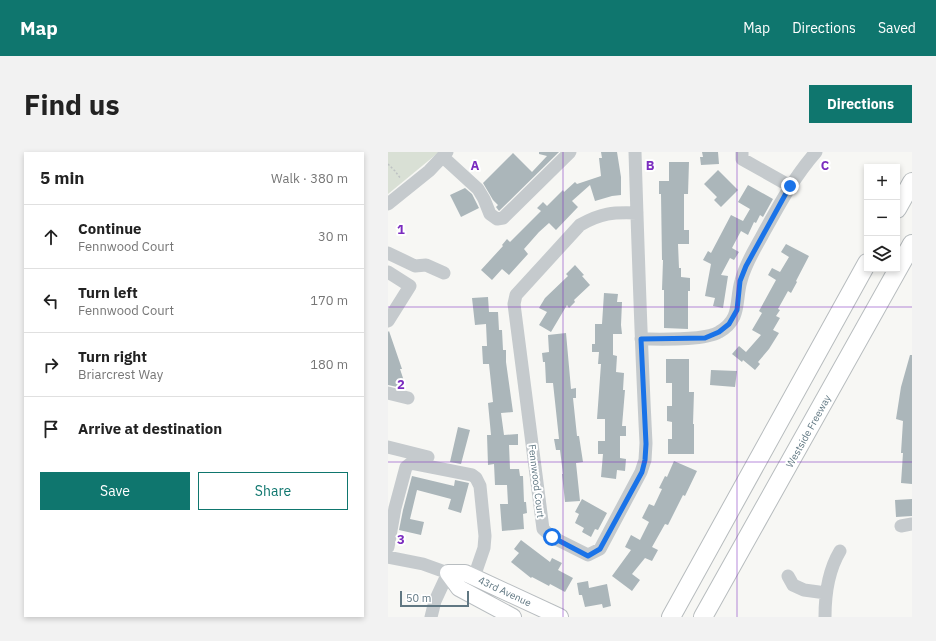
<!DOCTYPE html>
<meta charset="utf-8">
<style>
body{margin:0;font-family:"IBM Plex Sans",sans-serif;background:#f2f2f2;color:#222}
.controls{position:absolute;right:12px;top:12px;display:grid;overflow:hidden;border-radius:0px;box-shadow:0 2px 6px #0003}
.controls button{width:36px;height:36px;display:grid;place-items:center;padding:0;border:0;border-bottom:1px solid #e0e0e0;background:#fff;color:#222;font:20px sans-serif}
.scale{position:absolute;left:12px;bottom:10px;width:69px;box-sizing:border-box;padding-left:4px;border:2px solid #607782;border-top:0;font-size:11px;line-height:14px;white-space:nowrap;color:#607782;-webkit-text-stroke:3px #fff;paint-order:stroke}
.stop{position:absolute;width:12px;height:12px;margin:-9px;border:3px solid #1a73e8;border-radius:50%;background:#fff}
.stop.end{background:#1a73e8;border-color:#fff;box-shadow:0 1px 4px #0008}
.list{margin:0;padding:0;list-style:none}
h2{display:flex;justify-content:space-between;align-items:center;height:52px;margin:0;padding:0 16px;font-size:17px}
h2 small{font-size:13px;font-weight:400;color:#767676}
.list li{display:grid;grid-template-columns:26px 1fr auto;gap:12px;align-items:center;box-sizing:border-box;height:64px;padding:0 16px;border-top:1px solid #e0e0e0}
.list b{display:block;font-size:15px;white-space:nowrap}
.list p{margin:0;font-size:13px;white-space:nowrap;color:#767676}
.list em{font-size:13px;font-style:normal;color:#767676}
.actions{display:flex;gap:8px;padding:12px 16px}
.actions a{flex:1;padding:9px 0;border:1px solid #0f766e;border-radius:0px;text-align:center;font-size:14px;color:#0f766e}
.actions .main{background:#0f766e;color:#fff}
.icon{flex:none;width:22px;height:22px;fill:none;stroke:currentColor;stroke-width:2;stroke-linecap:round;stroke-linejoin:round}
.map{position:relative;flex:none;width:524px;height:465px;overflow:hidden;border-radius:0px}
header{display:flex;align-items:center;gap:24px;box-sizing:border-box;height:56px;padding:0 20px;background:#0f766e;color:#fff}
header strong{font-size:19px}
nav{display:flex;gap:22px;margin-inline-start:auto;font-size:14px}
.intro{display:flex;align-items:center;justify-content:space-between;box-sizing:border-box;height:96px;padding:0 24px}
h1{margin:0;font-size:28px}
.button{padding:10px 18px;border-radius:0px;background:#0f766e;color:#fff;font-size:14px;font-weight:700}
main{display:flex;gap:24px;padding:0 24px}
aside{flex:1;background:#fff;border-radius:0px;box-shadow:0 2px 6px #0003}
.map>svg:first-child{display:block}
.green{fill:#d9e0d5}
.building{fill:#abb6ba}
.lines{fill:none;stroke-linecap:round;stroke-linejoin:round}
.major-casing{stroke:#b8bdc0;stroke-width:18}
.highway-casing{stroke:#b7bcbe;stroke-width:20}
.path{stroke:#bec2c3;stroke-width:1.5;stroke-dasharray:2 2;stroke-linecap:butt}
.minor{stroke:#c5cacd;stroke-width:13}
.major{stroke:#fff;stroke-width:16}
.highway{stroke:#fff;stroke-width:18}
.route{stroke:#1a73e8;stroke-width:5}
.grid{fill:none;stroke:#7b2cbf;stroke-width:1;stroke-opacity:0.55}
.labels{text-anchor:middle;stroke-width:4;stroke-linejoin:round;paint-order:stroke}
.street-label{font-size:10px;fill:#607782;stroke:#fff}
.grid-label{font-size:13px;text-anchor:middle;font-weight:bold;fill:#7b2cbf;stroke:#fff;stroke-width:4;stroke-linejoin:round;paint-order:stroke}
</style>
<header>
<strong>Map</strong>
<nav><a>Map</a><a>Directions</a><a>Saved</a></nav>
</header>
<div class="intro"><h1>Find us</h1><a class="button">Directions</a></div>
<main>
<aside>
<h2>5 min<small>Walk · 380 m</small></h2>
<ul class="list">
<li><svg class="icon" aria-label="ahead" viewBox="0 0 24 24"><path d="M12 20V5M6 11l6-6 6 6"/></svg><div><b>Continue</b><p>Fennwood Court</p></div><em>30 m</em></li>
<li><svg class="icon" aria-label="left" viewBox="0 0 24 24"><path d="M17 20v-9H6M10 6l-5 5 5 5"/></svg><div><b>Turn left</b><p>Fennwood Court</p></div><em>170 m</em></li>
<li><svg class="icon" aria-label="right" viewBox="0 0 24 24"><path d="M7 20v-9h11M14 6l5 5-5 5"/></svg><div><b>Turn right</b><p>Briarcrest Way</p></div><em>180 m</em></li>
<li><svg class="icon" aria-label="arrive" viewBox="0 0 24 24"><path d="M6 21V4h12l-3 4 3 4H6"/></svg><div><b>Arrive at destination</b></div></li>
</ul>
<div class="actions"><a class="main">Save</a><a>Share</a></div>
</aside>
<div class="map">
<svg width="524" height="465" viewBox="0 0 524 465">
<rect width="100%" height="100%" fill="#f7f7f4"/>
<path class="green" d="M0,0H51L0,42Z"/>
<path class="building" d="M151,0H171L111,59L108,55L110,53L105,48L95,31L125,1L144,20L159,4L151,2Z
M213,0H229L233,25V43L224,44L207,49L202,33L184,49L190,55L168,78L161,71L151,80L136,97L140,102L121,123L114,117L104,128L93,118L115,94L114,93L119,87L122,90L153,59L149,56L155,50L159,54L175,38L176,40L187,30L189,32L213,24L211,6H214Z
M314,0H330L331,12L313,13L312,5H315Z
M281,10H301L300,42H296V78H301V92H290L291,116H293V125L302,126V139H300V177L276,176V138H274L275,108H274L273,42H271V29H281Z
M330,18L350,38L333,55L326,48L329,45L316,32Z
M360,33L385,47L375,65L372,63L368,71L366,70L360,83L353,79L344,96L351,100L346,108L342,106L333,123L340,124L335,156L325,154L327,146L317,144L323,112L315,108L320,99L323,101L343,63L355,69L362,57L350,50Z
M77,36L84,42L91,56L73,65L62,43Z
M398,92L421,104L408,129L409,130L403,141L400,139L390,157L392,158L388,164L392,166L385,178L391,181L381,197L370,210L372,212L367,218L355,208L354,210L344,202L351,194L358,200L373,183L364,178L374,161L371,159L388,128L380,123L384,116L392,120L401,105L393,100Z
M187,113L196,123L194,124L202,133L186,148L187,150L181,156L179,153L163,180L151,173L159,160L151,156L157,146L180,124L178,122Z
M216,141L230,142L229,150H234L233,173L234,182H225V203L229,204L228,220L236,221L235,238H237L234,274H238V284H232V306L238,307L237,319L229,318L228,327L213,325L215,302H210V289H217V267H209L213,212H210L211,200H204V192H207V172H214Z
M100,145L101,160H110L111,178H114L115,198H118V210L125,260L113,261L116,283L130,282V293H121L122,317H131L132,324H135L136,350H138L139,361L135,362L136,377L114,379L112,352H120L119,333H107L106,312L100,313L99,283H103L100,251L105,250L101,212H95L94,194H99L98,172L87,173L84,146Z
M1,179L14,217H12L17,232L14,233L15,236H14L0,233V180Z
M178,181L183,237L188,236V246H185L189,284H191L195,310L188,311L192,349L177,350L174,322H175L172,298H168L166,287H171L165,231H158L157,210H155L154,201L161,200L160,183Z
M522,203H524V332L513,331L515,301H513L515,269L508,267L513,235Z
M278,207H301V240H306L305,272H306V302H280V287H284V270L279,269V254H284V231H278Z
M323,218L349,219L347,235L322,233Z
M70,275L82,278L73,312L62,310Z
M286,309L309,319L297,344L295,343L280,373L277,372L264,395L270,398L264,409L257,406L244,422L252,428L244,439L224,424L243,398L237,395L243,383L252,388L261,370L254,366L261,352L266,354L274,337L271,336L277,324L279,325Z
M24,324L66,334L67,328L81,331L73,361L60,357L63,347L29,338L22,367L36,370L33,383L11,378L15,358Z
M194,347L219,361L210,378L207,377L203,385L194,380L196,376L187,371L191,362L187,360Z
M524,347V364L508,365L507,348Z
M133,388L162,410L164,406L174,411L170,418L185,426L177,440L162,432L161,434L144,425L143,426L123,410L131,401L126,397Z
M200,429L201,436L219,432L223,454L215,456L214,452L197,455L194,443H191L189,431Z"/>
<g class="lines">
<g class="major-casing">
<path id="major" d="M60,421H77L172,465
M60,421L71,436L125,465"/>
</g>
<g class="highway-casing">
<path id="highway" d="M509,57L524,30
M283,465L479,111
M315,465L524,92"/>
</g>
<path class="path" d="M0,12L7,19L13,27"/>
<path class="minor" d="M247,0C250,97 253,194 258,291L257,308L253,320L212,397L200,403L164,385L155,377L126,152L128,143L192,73C213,61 225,60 249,61
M354,0V7L402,34
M55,5L90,37L96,47L102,62L109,67L115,66L182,0
M0,52L41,19L59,0
M0,101L27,114L38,113L56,121
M0,120L22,134L0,169
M253,187C272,187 316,189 331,180C354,167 347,149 353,129C357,112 367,97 375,82C391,53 406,25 428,0
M0,241L20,246
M0,295L40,305
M513,374L524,372
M0,395L7,356L18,315L23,311L84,323L88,326L92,334L97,384L96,396L86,425
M0,405L35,412L60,421L47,449L43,465
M400,424L405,433L416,438L438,441
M437,465C437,442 440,419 452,399"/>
<use href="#major" class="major"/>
<use href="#highway" class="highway"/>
</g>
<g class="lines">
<path class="route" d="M164,385L200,404L212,397L254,320L257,308L258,292L253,187L317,186L331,180L341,172L349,158L352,129L358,114L402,34"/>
</g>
<path class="grid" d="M175,0V465M349,0V465M0,155H524M0,310H524"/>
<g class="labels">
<g class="street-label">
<text transform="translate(420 279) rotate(-61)" y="4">Westside Freeway</text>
<text transform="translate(149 329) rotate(83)" y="4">Fennwood Court</text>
<text transform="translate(117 439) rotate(25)" y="4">43rd Avenue</text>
</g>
</g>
<g class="grid-label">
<text x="87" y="18">A</text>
<text x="262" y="18">B</text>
<text x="437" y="18">C</text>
<text x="13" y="82">1</text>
<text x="13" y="237">2</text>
<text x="13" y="392">3</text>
</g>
</svg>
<div class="controls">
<button>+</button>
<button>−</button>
<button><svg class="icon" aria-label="layers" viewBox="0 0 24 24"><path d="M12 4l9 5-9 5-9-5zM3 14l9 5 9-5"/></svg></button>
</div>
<div class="scale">50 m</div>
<div class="stop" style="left:164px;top:385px"></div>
<div class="stop end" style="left:402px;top:34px"></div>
</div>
</main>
